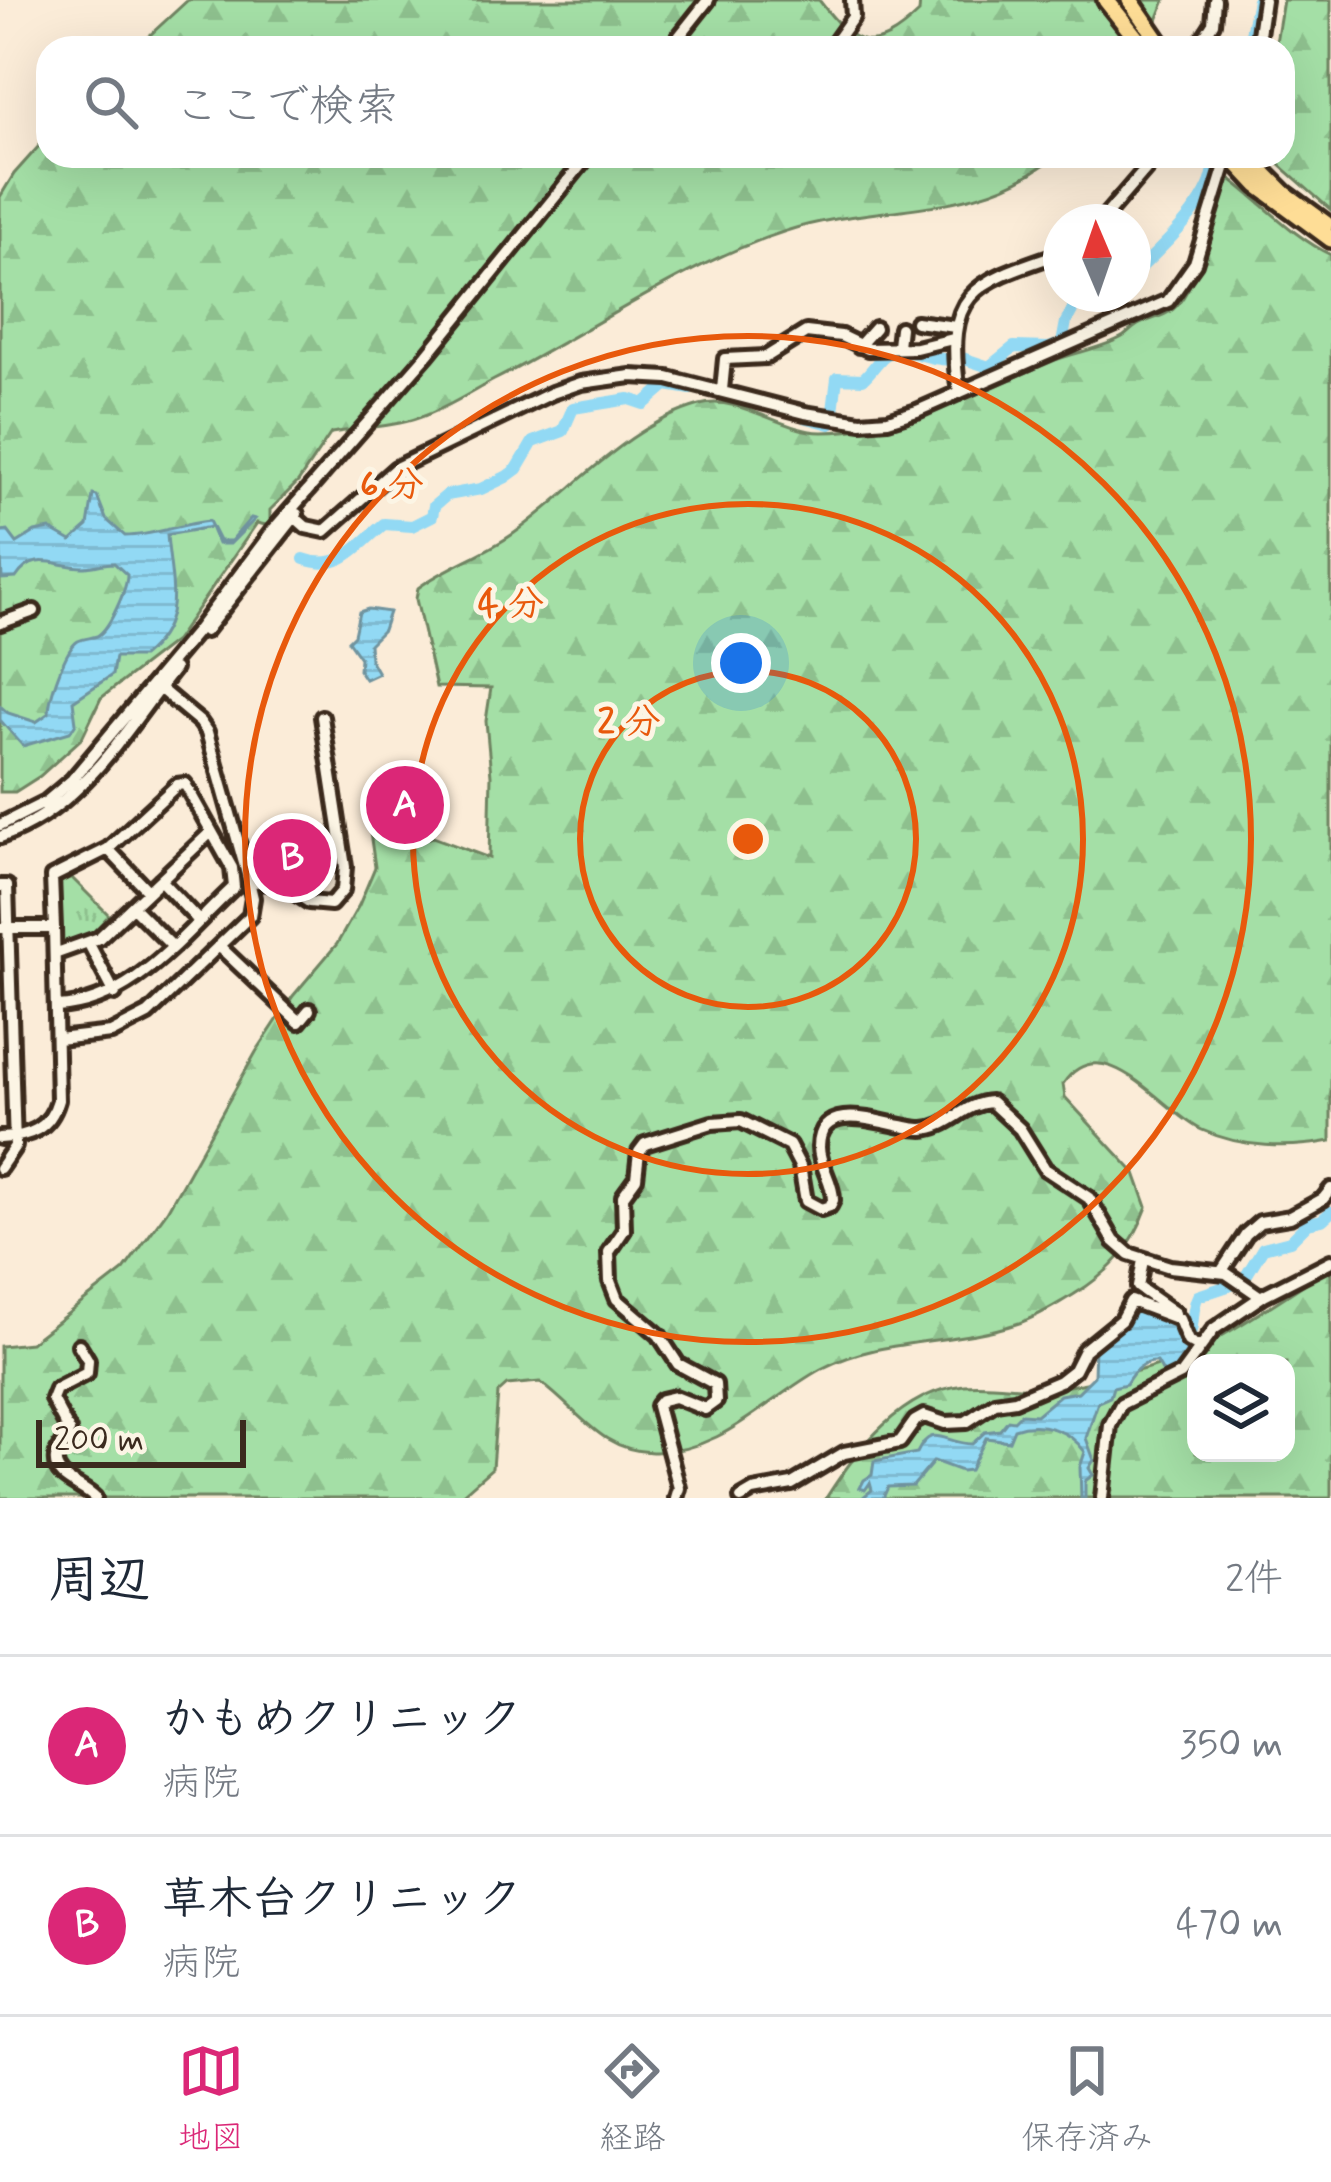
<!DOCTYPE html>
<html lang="ja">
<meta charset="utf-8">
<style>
body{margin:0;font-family:Mynerve,"Klee One",sans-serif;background:#f6f6f7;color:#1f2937}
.controls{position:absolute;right:36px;bottom:36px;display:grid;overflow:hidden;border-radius:24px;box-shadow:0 12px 48px #0002}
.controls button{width:108px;height:108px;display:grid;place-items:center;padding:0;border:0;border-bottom:3px solid #e0e1e3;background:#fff;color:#1f2937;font:60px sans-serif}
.compass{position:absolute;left:1043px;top:204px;width:108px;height:108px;border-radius:50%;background:#fff;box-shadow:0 12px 48px #0002;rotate:358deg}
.scale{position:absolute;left:36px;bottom:30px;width:210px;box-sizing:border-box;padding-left:12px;border:6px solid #3b2a1e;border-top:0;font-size:33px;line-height:42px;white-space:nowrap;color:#3b2a1e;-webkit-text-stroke:9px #fcf5e5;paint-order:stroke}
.you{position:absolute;left:741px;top:663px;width:42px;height:42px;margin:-30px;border:9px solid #fff;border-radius:50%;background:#1a73e8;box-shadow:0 0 0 18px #1a73e833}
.badge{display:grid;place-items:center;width:78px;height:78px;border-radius:50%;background:#db2777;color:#fff;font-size:39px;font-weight:700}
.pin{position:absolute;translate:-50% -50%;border:6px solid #fff;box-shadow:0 3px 12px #0006}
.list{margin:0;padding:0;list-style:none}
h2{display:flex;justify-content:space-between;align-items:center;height:156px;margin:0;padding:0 48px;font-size:51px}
h2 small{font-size:39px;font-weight:400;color:#747a83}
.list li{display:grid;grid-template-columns:78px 1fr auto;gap:36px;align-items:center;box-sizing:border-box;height:180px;padding:0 48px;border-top:3px solid #e0e1e3}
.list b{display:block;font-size:45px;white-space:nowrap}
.list p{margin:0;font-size:39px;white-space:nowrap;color:#747a83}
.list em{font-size:39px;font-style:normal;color:#747a83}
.icon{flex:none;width:66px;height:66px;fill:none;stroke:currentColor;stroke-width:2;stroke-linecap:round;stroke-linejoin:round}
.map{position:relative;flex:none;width:1331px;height:1498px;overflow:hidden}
.search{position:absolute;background:#fff;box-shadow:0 12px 48px #0002;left:36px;right:36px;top:36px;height:132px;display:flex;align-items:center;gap:30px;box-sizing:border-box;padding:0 42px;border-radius:36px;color:#747a83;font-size:45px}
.sheet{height:516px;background:#fff}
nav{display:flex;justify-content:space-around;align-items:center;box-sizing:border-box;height:168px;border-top:3px solid #e0e1e3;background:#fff;font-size:33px;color:#747a83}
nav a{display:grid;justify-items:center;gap:6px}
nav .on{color:#db2777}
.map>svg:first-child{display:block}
.grass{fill:url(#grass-tufts);stroke:#708462;stroke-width:3}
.forest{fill:url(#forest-firs);stroke:#708462;stroke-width:3;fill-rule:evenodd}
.water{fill:url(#water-rules);stroke:#6f939e;stroke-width:3}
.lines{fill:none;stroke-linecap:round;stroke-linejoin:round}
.river{stroke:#92d9f4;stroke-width:12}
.minor-casing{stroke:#3b2a1e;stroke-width:20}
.highway-casing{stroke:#3b2a1e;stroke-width:24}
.minor{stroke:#fcf5e5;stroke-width:10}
.highway{stroke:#fedd96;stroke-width:15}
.ring{fill:none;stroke:#e8590c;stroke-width:6}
.centre{fill:#e8590c;stroke:#fcf5e5;stroke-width:6}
.ring-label{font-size:36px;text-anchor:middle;font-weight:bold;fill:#e8590c;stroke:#fcf5e5;stroke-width:10;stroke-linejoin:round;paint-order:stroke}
</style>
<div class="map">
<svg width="1331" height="1498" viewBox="0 0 1331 1498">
<defs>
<pattern id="grass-tufts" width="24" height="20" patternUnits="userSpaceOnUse" patternTransform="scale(3)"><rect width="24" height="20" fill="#a4dfa6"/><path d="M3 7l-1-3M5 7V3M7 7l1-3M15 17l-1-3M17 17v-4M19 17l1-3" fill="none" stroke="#8ec08e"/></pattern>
<pattern id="forest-firs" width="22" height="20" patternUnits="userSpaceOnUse" patternTransform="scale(3)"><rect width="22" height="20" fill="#a4dfa6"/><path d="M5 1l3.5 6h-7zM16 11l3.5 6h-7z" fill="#8ec08e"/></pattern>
<pattern id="water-rules" width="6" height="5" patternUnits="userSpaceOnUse" patternTransform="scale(3)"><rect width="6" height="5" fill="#92d9f4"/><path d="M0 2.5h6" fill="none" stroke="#7fbad1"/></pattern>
</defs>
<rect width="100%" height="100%" fill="#fbecd8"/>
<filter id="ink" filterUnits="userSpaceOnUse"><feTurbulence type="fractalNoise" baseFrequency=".00833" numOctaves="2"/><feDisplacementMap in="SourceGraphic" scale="24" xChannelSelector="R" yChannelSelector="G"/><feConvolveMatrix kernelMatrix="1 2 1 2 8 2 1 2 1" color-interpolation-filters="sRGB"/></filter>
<g filter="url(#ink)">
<path class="grass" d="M70,876L109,915L92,934L65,943H61L58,883Z"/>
<path class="forest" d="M188,0H819C854,46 872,58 919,13L920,0H1165L1146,48H136Z
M1283,0H1331V210L1270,156H1283V48H1275Z
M48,136V156H1055C980,220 875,202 786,231C683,264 591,331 494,380C471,392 446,409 421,417C394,427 360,428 331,433L298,482L270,510V526L257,523L175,641L101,698L82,738L40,776L15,792H0V197L14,174Z
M1228,177C1263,203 1292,236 1331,255V1141C1289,1149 1242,1148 1202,1130C1163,1112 1103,1025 1063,1084L1065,1097L1135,1173L1147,1207C1132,1248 1110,1273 1073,1295C1055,1305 1036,1318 1016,1324C952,1345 883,1337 821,1369C766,1399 721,1454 652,1452C600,1451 580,1411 540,1382L507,1385L498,1393L492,1468L458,1498H0V1346L30,1343L124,1270L167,1211L256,1052L293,996L337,944L359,905L375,867L369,825L373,817L400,845L433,837L489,858L491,775L486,721L491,688L436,687L416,599L418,588C448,566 483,555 513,534C574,491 627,425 700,405C739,394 784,433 823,432C907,431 979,392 1055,360C1077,352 1104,348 1124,336C1129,332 1133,328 1138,325C1149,319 1163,317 1172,310C1196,292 1219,208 1228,177Z
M1331,1267V1498H826C858,1448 901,1392 964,1385C991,1382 1019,1389 1047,1388C1083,1386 1120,1376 1155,1366C1210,1350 1281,1298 1331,1267ZM1196,1363H1286V1453H1196Z"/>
<path class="water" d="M93,495L97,496L106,519L125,536C154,536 179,524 209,521L219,541H231L251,518L255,519L230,544H218L211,527L167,535C171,585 186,621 142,657H115L112,675L73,701L76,723L70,732L23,746L0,720V706L8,713L36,722L49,713C49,697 65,649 78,641C84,638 92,638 97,636C110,629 127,588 127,575L114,563C103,563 94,567 83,567C56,567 35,549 16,578L2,579L0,532L8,531L17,543L35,532L50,529L71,541L88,526Z
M368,609L389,612L383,630L369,644L370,659L378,673L365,679L359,670L360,658L348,641L354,635L359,612Z
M1137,1309L1182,1329L1188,1361L1164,1374L1157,1362C1142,1361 1133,1371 1126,1384L1113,1387L1110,1397L1098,1402L1086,1438L1094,1460L1089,1468L1093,1475L1085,1481V1498H1081L1080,1467L1085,1452C1070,1430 1040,1420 1014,1429L1009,1441L986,1438L970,1470L961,1471L934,1461L913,1486L888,1487L883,1498H862L872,1490L870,1483L865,1490L860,1488L864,1480L872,1475L874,1461L917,1453C932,1422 943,1443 972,1444L985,1432L1000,1430L1008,1420L1014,1421L1021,1414L1036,1415L1060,1395L1078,1392L1094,1376L1095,1346L1124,1327Z"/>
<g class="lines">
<path class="river" d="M1248,48L1258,0
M1133,275C1159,250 1223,194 1213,156
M959,357L989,367L1014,347L1049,348L1062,343L1066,322L1081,294
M833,411L837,378L863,379C871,372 876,363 884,356C901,341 931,363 952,359
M804,417L830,424
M304,559C341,573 359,544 384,524L412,526L432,516L434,506L447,495L481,489L506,477L517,469L533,442L563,431L573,408L629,399L644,404L666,385L691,389
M1182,1344C1198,1331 1189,1313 1198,1296L1243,1281L1263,1248L1290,1241L1308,1223L1322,1220L1331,1212"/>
<g class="minor-casing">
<path id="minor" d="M670,48L708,0
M831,48L853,17L852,0
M1197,48L1213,23L1215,0
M1257,48L1264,0
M1100,222L1157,156
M916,322L956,327
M859,346L875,328
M898,346L900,328
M722,390L725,359L766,357L806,332L841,336L868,349L916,348L953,339
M959,393C944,291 972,283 1061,253
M289,512L306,527L325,531L396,468L552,393L581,383L631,376L668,378L805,413L861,422L888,420L917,411L1168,301L1195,263L1228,156
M0,623L34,611
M205,631L297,514
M0,825L46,802L72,780L197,631L273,530L427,355L588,156
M0,837C81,809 123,733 174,669
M108,849L148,891
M160,880L198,920
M249,881L281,884L309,902L331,904L343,890L345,867L322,717
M0,886H7L15,1146L0,1168
M133,907L171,945
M0,928H54L58,1100C50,1129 29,1137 0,1138
M54,928L52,877L108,849L177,785L185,784L232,868L234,887C181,936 133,1003 57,1007
M89,944L115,994
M220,947L299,1022L309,1010
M57,953L99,938L211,832
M58,1039L111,1033L148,1014L250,916L253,898L249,881L207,732L200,722L158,687
M1143,1260L1138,1287L1175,1313
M1221,1272L1246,1234L1260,1222L1290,1217L1323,1199L1331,1189
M79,1345L88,1360L87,1373L56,1389L52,1399L69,1431C65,1441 57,1448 56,1458C53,1479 83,1485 95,1498
M676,1498L679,1488L657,1406L662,1400L675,1397L705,1409L716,1401L715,1384L678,1364L659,1335L617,1299L610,1281L609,1252L624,1230L623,1196L636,1178L639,1152L645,1144L712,1123L741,1121L789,1145L800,1166L806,1201L821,1209L830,1206L833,1200C833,1181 819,1166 819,1147C820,1093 895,1130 923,1129C950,1128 964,1103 991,1102L1020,1129L1045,1169L1089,1198L1114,1241L1129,1254L1170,1267L1226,1273L1261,1297
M741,1498L753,1491L792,1484L844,1453L900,1442L915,1421L924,1416L945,1423L966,1422L995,1403L1015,1400L1060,1381L1074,1370L1084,1350L1121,1320L1131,1301L1179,1319L1188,1341L1199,1347
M1102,1498L1110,1425L1121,1404L1181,1374L1214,1329L1264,1295L1331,1261"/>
</g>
<g class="highway-casing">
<path id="highway" d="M1106,0L1144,48
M1130,0L1163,48
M1231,156L1258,185L1331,239
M1247,156L1285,194L1326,224"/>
</g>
<use href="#minor" class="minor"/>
<use href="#highway" class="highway"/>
</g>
</g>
<g class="ring">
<circle cx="748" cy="839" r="168"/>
<circle cx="748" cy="839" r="335"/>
<circle cx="748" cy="839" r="503"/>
</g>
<circle cx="748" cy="839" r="18" class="centre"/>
<g class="ring-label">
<text x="392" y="496">6 分</text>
<text x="511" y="615">4 分</text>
<text x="629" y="733">2 分</text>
</g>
</svg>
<div class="controls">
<button><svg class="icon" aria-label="layers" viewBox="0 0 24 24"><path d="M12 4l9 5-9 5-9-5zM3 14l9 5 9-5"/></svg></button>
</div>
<svg class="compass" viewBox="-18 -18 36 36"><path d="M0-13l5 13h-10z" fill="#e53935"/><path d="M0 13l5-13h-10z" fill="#747a83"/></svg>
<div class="scale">200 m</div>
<div class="you"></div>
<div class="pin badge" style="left:405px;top:805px">A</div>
<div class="pin badge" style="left:292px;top:858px">B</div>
<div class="search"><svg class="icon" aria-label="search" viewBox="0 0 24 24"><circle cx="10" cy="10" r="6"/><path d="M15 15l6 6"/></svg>ここで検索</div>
</div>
<section class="sheet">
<h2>周辺<small>2件</small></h2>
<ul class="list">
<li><span class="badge">A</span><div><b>かもめクリニック</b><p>病院</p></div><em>350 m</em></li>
<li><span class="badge">B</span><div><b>草木台クリニック</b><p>病院</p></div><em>470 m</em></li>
</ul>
</section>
<nav>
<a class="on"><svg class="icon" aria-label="map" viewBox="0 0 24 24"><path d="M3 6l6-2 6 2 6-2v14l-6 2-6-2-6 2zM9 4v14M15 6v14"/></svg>地図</a>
<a><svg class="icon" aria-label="directions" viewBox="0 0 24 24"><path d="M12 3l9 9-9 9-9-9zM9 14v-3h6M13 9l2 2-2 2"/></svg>経路</a>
<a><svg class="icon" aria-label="saved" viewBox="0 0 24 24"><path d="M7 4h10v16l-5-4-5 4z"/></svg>保存済み</a>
</nav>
